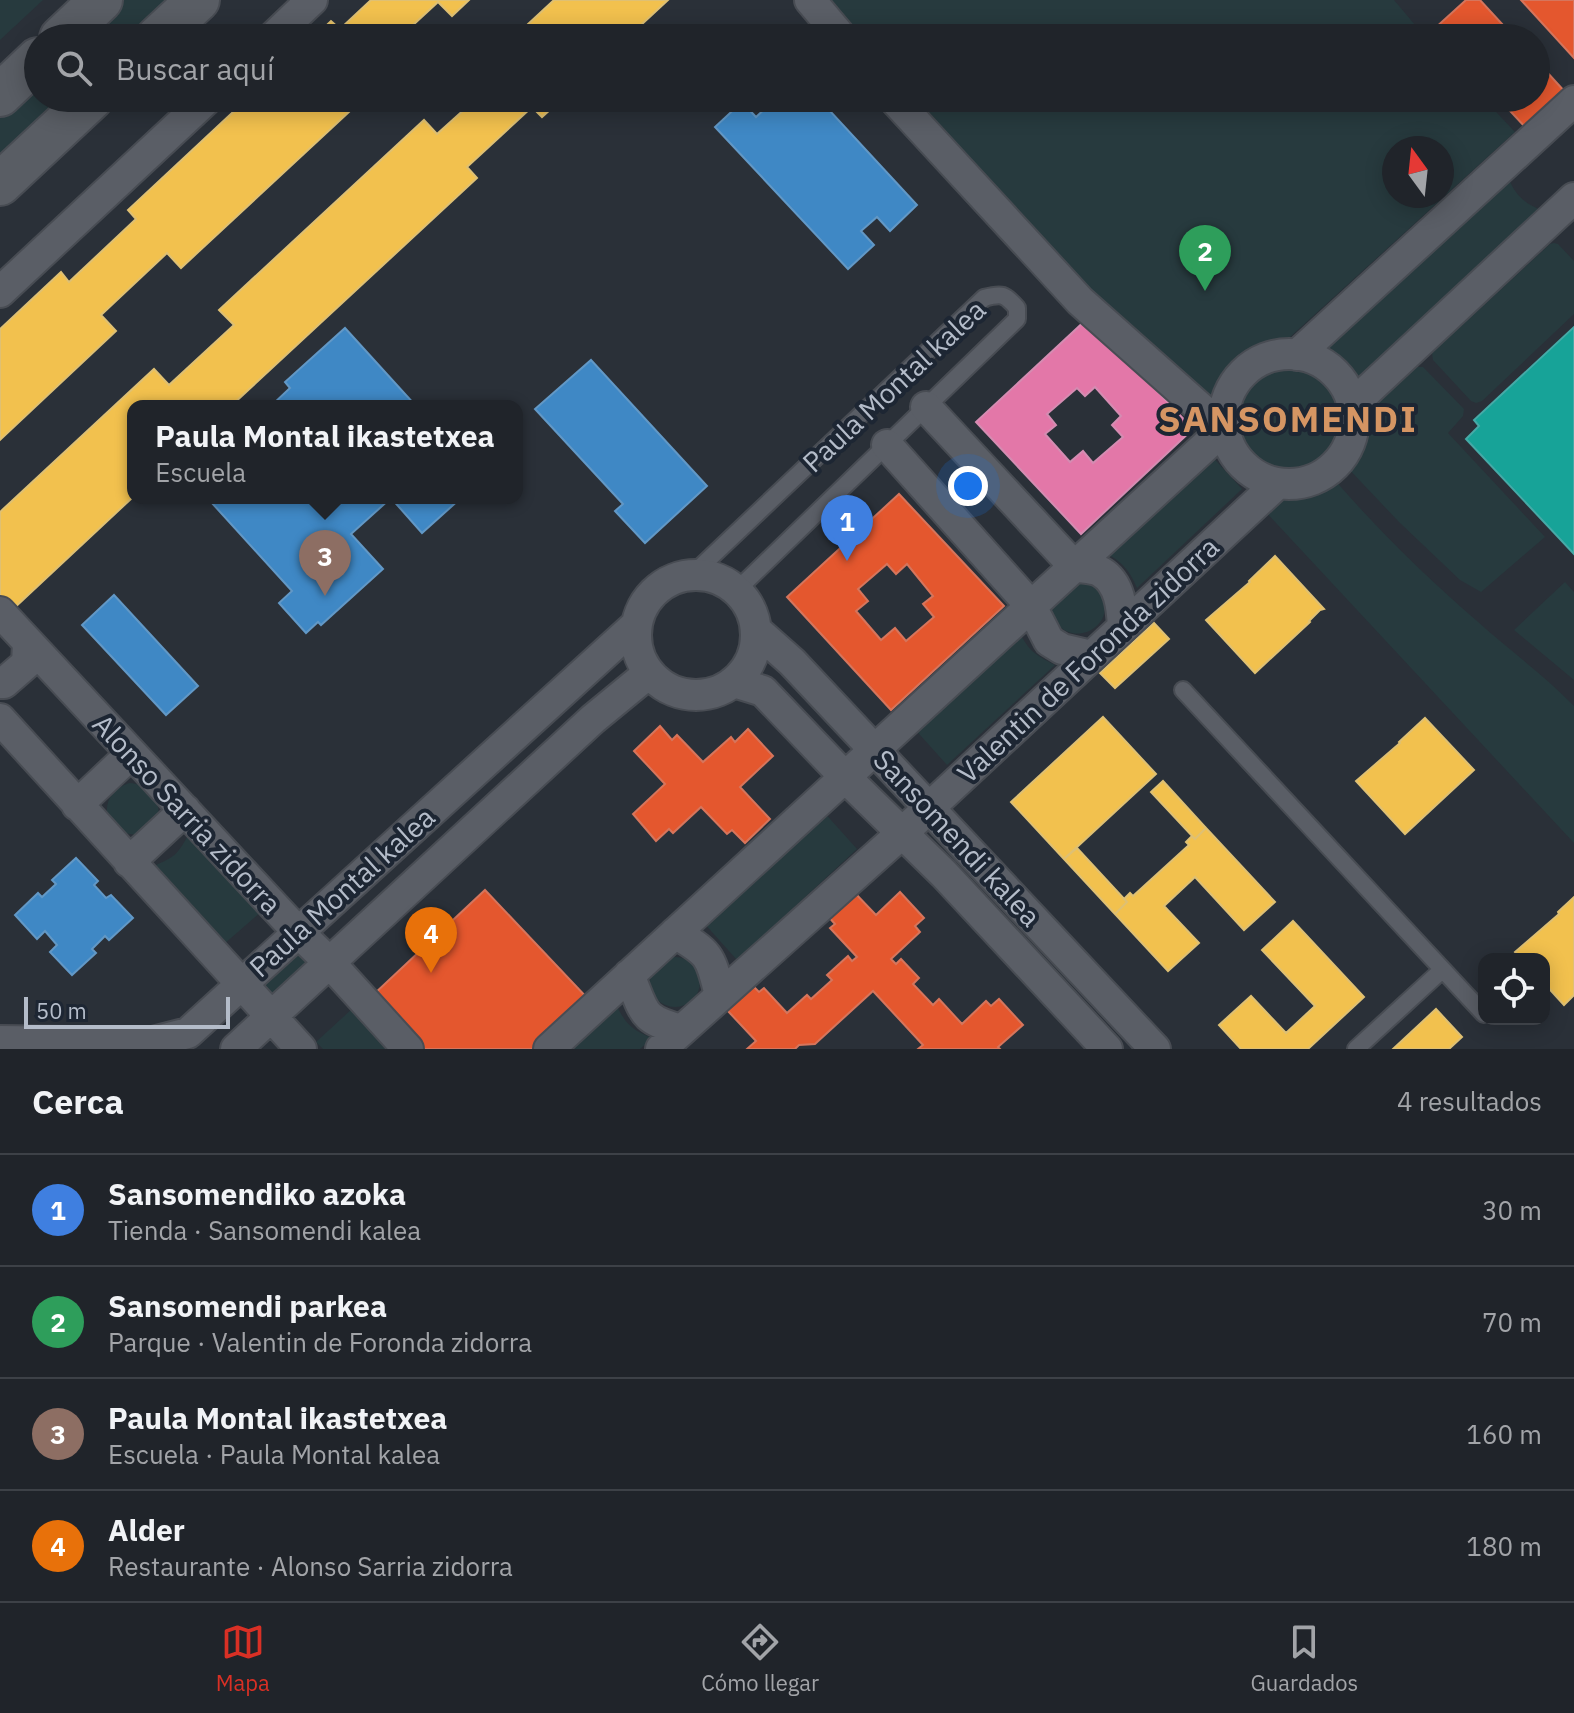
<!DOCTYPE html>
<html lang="es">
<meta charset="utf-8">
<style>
body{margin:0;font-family:"IBM Plex Sans",sans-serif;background:#2d3036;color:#f1f3f6}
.controls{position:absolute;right:24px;bottom:24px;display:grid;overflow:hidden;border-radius:16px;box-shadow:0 4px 20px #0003}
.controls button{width:72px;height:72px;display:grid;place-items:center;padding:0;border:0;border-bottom:2px solid #3d4147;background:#20242a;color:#f1f3f6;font:40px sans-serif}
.compass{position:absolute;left:1382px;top:136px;width:72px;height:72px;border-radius:50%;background:#20242a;box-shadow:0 4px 20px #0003;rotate:345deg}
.scale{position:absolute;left:24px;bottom:20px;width:206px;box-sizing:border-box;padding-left:8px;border:4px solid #b4bcc9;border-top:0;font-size:22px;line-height:28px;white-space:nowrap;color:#b4bcc9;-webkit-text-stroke:6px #1d2633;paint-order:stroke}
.you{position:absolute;left:968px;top:486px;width:28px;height:28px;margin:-20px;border:6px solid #fff;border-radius:50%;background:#1a73e8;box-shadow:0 0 0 12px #1a73e833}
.badge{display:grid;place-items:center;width:52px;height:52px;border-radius:50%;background:#d93025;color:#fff;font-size:26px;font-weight:700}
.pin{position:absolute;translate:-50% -66px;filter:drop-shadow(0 2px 4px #0008)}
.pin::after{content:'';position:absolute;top:42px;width:28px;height:24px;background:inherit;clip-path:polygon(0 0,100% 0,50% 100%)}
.popup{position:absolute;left:127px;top:400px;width:396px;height:104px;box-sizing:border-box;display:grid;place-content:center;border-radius:16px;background:#20242a;filter:drop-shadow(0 2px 6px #0005);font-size:26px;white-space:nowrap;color:#a2a4a8}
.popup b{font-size:30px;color:#f1f3f6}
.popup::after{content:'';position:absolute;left:50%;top:100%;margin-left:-16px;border:16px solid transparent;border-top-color:#20242a}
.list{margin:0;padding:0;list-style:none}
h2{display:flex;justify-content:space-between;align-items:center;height:104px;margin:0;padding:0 32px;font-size:34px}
h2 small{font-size:26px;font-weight:400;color:#a2a4a8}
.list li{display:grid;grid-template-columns:52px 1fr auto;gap:24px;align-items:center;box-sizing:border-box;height:112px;padding:0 32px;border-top:2px solid #3d4147}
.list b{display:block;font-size:30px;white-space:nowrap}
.list p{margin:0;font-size:26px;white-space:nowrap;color:#a2a4a8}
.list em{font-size:26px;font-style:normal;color:#a2a4a8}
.icon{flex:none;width:44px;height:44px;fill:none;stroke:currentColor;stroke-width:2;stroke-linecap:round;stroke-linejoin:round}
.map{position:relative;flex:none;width:1574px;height:1049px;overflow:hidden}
.search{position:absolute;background:#20242a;box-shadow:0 4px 20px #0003;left:24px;right:24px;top:24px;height:88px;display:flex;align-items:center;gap:20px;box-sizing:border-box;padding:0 28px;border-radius:44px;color:#a2a4a8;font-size:30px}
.sheet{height:552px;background:#20242a}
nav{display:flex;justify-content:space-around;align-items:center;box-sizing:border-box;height:112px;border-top:2px solid #3d4147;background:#20242a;font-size:22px;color:#a2a4a8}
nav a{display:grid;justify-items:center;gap:4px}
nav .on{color:#d93025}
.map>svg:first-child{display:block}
.green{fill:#273a3e;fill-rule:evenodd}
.homes{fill:#f2c14e;stroke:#dfc073;stroke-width:2}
.shops{fill:#e4572e;stroke:#d6755c;stroke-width:2;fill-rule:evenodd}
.schools{fill:#3f88c5;stroke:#6298c6;stroke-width:2}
.health{fill:#e377a8;stroke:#d58cb2;stroke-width:2;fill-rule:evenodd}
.public{fill:#17a398;stroke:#46aaa7;stroke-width:2}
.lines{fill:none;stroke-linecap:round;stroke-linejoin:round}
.lane-casing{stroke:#484c53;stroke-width:20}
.street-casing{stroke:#484c53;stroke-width:34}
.secondary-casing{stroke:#484c53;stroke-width:46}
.lane{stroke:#5a5e66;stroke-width:16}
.street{stroke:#5a5e66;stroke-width:30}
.secondary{stroke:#595d64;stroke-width:42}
.labels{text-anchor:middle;stroke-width:8;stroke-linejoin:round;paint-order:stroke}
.street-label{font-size:28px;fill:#b4bcc9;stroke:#1d2633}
.district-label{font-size:36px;font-weight:bold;letter-spacing:2px;fill:#d59563;stroke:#1d2633}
</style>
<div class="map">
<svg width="1574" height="1049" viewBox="0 0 1574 1049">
<rect width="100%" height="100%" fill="#2a3038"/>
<path class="green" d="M0,0H43L0,40Z
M118,0H177L136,38H77Z
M810,0H1394L1426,38H842Z
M38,74V98H71L0,164V109Z
M893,98H1483L1515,132L1267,358L1252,377C1260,374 1269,368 1280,366C1294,364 1309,369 1320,378C1378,424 1298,508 1248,454C1230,435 1232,413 1241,391L1198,431ZM1394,148H1442V196H1394Z
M1507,174C1514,194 1523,203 1543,211L1357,385C1345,366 1338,359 1319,348Z
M1554,243L1558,244L1574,261V314L1482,401L1476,403L1471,401L1433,360L1432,353L1550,244Z
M1417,367H1423L1464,409L1463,416L1448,433L1545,537L1481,592L1460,580L1399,522L1345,465L1358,449L1368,412Z
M1207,451L1242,489L1137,588C1129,569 1120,559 1100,551Z
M1333,478C1377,529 1426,577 1477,621C1509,650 1544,675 1574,706V843L1264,510L1279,497L1305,495L1325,487Z
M1076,581C1088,583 1097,586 1102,597C1118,631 1059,654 1051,607Z
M1565,582L1574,592V680L1514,630Z
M1018,628C1027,650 1034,654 1055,665L947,765L912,726Z
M129,783C148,784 159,797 159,816L137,835C101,833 96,795 129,783Z
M822,810L857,849L737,960L703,922Z
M190,832L263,910L223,945L151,867C176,857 177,855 190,832Z
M298,948L311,963L273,998L259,983Z
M650 982a25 25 0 1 1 50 0a25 25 0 1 1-50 0Z
M615,1002C625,1023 630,1029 652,1038L640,1049H566Z
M353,1008L391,1049H323L316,1042Z"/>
<path class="homes" d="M371,0H469L452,16L438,2L399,38H313L331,21L340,29Z
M554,0H668L627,38H513Z
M248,98H364L181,268L167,253L101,315L116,331L0,440V329L61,272L69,282L136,219L128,210Z
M477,98H563L542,117L532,107L467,167L477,178L231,406H133V497L12,610L0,598V512L154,369L169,385L234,325L219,310L424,120L437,134Z
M1275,556L1324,609L1320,610L1309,621L1310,622L1255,673L1206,620L1250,582L1249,581Z
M1154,623L1169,639L1115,688L1100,673Z
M1103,717L1156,774L1064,859L1011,802Z
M1425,718L1474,770L1405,834L1356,781L1400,743L1399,742Z
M1163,781L1206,828L1195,839L1151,792Z
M1206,828L1275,902L1244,930L1195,877L1164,906L1199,943L1168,971L1115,914L1127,902L1124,899L1130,893L1133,896L1189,845L1186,842L1192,836L1195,839Z
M1077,848L1127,902L1115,914L1064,859Z
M1574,897V995L1564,1005L1544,983V959H1522L1515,952L1559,914L1558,912Z
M1293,921L1364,997L1308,1049H1241L1219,1025L1251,996L1286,1033L1315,1006L1262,950Z
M1436,1009L1462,1037L1449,1049H1393Z"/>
<path class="shops" d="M1466,0H1480L1515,38H1442L1434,29Z
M1521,0H1574V58Z
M1536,60L1566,93L1527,129L1498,98H1536Z
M899,494L1004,606L891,710L787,597ZM887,564L896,574L907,564L933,596L923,604L934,617L906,641L895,628L881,640L856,611L868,601L858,589Z
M660,726L672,740L677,735L703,762L731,737L735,742L748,729L773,756L740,787L770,819L745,843L732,830L727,834L701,807L673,833L669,829L656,841L633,814L665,784L634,751Z
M485,890L591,1002L541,1049H424L373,995Z
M853,891L876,915L900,892L924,918L915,926L920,932L891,959L896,964L901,959L919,978L913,984L933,1005L939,999L962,1024L986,1001L991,1006L999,999L1023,1025L998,1047L1000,1049H918L923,1045L873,991L815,1044L799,1045L795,1049H747L756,1041L726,1009L752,985L759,992L764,988L787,1013L807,995L811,999L832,980L827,975L848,956L852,961L857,957L830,928L835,924L827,915Z"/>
<path class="schools" d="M767,98H818L917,205L890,231L877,217L861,231L874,245L848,269L715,127L742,102L756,117L771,103Z
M345,328L416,406H271L290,388L285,382Z
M591,360L707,486L645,543L615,511L623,504L535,409Z
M215,498H461L422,533L391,498L351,534L383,569L321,625L318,622L306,633L279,603L292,591L211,502Z
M114,595L198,686L166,715L82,625Z
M76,858L98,881L94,885L106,898L111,895L133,918L109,940L105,936L92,949L96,953L72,975L50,952L57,945L45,931L37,939L15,915L38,893L42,897L56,884L52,880Z"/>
<path class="health" d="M1088,318L1193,429L1081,534L976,422ZM1095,387L1121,416L1112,425L1123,437L1093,463L1083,451L1070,462L1045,434L1056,425L1047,414L1077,388L1085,396Z"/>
<path class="public" d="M1574,327V554L1466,439L1479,426L1474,420Z"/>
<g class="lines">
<g class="lane-casing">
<path id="lane" d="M692,575L984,298C1002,293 1005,294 1017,308V319L737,590
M1183,690L1484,1014
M1356,1049L1442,970"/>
</g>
<g class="street-casing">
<path id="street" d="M810,0L842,38
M272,38L312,0
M0,292L208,98
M1224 419a65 65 0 1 1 130 0a65 65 0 1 1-130 0Z
M1297,355L1574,101
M1352,405L1574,198
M926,407L1074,566C1082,568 1095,568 1101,572C1120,583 1122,608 1123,627
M887,445L1031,606L1049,641L1062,649L1092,656
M636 635a60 60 0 1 1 120 0a60 60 0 1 1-120 0Z
M0,612L298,932L330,963L408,1049
M757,631L792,662L1155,1049
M734,682L763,691L845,777L944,874L1107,1049
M0,683H4L27,663L28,644
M0,719L301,1049
M77,805L131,754
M129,862L185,810
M675,933C711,954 710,956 720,995
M629,975C645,1012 640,1019 681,1030
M0,1041L149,1043L188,1033L636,625
M236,1049L593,719L649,673
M549,1049L1224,429L1080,301L893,98
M661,1049L901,834L1278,483"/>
</g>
<g class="secondary-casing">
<path id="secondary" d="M61,38L101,0
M157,38L198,0
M0,95L38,59
M0,184L92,98"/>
</g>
<use href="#lane" class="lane"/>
<use href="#street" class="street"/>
<use href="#secondary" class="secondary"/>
</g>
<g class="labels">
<g class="street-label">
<text transform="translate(894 386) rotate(-43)" y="10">Paula Montal kalea</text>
<text transform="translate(1088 660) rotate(-43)" y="10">Valentin de Foronda zidorra</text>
<text transform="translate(187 814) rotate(47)" y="10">Alonso Sarria zidorra</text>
<text transform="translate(957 838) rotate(47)" y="10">Sansomendi kalea</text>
<text transform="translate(342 892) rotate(-42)" y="10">Paula Montal kalea</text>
</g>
<g class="district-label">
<text x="1288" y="432">SANSOMENDI</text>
</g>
</g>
</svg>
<div class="controls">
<button><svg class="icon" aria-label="locate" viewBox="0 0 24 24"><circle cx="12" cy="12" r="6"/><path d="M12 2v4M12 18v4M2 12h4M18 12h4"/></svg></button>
</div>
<svg class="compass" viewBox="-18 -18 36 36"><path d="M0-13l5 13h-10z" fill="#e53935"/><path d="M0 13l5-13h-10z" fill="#a2a4a8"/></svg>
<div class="scale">50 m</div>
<div class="you"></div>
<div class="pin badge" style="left:847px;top:561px;background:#3f7fe0">1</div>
<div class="pin badge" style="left:1205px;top:291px;background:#2e9e5b">2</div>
<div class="pin badge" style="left:325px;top:596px;background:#8d6e63">3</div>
<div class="popup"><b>Paula Montal ikastetxea</b>Escuela</div>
<div class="pin badge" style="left:431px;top:973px;background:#e8710a">4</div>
<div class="search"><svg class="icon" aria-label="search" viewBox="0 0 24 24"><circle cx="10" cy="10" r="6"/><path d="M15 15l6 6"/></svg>Buscar aquí</div>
</div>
<section class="sheet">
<h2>Cerca<small>4 resultados</small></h2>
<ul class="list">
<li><span class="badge" style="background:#3f7fe0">1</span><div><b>Sansomendiko azoka</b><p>Tienda · Sansomendi kalea</p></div><em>30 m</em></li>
<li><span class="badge" style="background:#2e9e5b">2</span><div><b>Sansomendi parkea</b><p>Parque · Valentin de Foronda zidorra</p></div><em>70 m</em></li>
<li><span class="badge" style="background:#8d6e63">3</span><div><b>Paula Montal ikastetxea</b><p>Escuela · Paula Montal kalea</p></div><em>160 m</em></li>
<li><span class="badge" style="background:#e8710a">4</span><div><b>Alder</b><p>Restaurante · Alonso Sarria zidorra</p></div><em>180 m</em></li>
</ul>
</section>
<nav>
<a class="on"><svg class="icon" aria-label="map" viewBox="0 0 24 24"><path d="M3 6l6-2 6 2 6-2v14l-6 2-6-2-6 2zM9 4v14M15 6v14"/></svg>Mapa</a>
<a><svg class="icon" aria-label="directions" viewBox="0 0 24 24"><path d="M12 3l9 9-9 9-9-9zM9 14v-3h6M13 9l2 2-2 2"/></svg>Cómo llegar</a>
<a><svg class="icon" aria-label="saved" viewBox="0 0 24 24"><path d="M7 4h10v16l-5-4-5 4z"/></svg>Guardados</a>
</nav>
